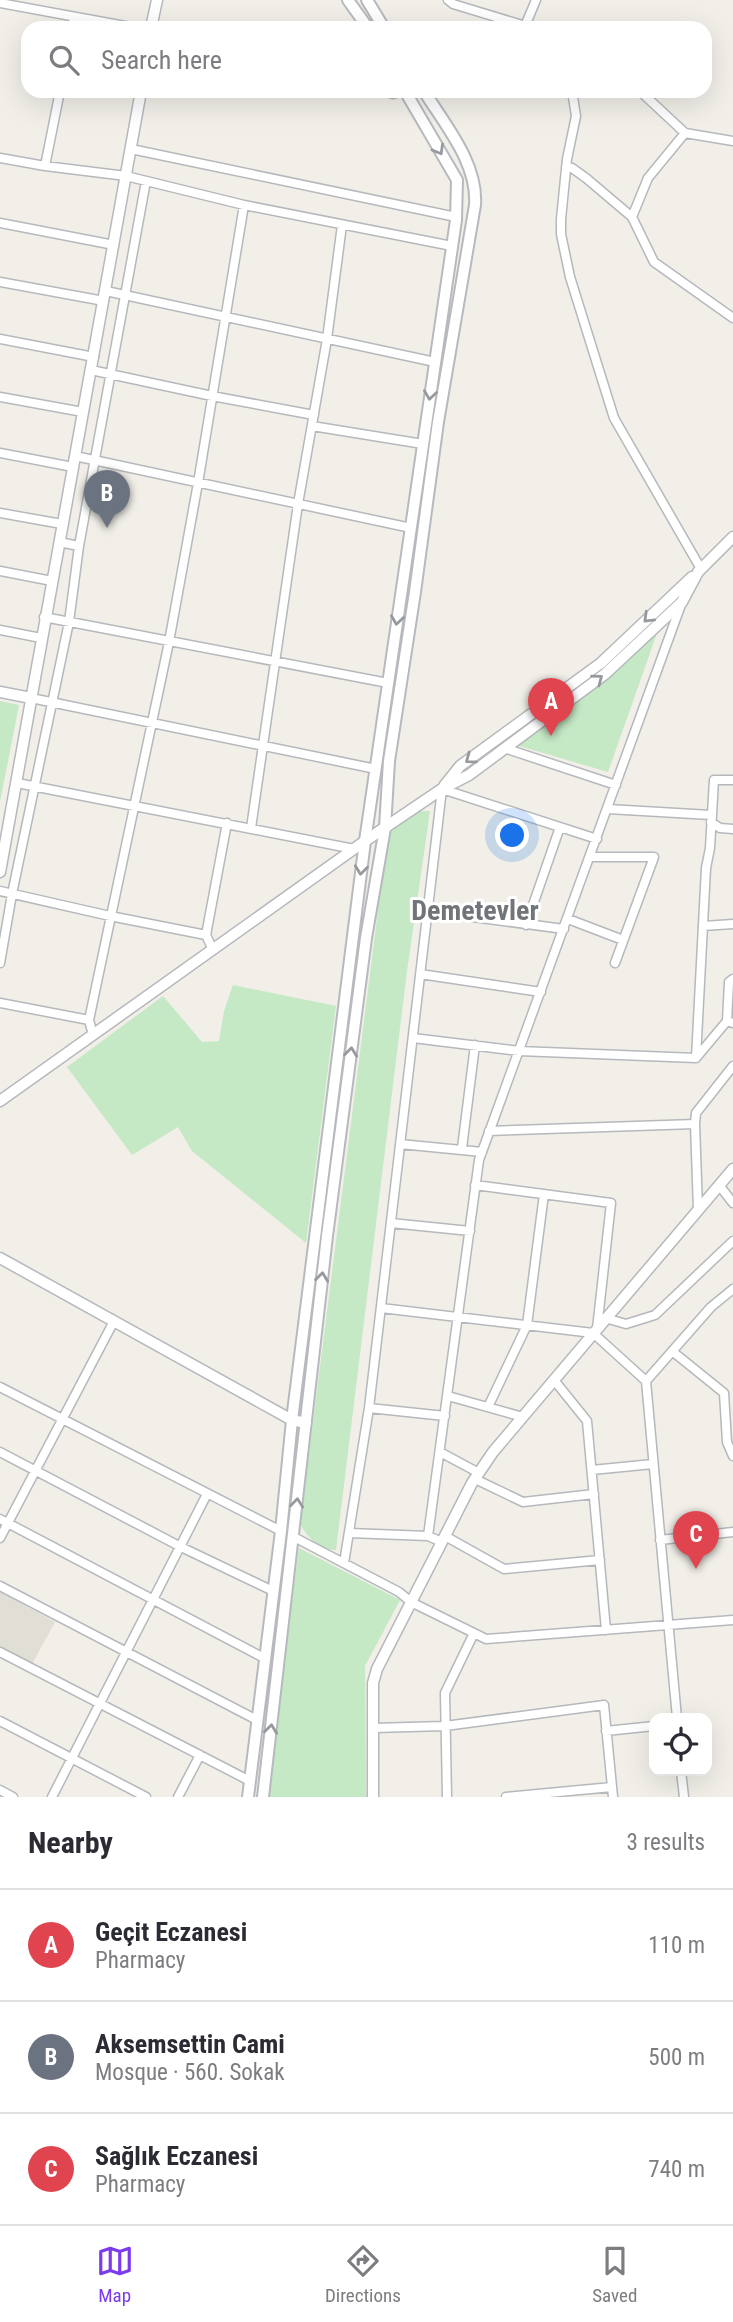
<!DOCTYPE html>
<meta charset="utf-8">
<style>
body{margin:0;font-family:"Roboto Condensed",sans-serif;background:#f7f7f7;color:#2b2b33}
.controls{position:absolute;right:21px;bottom:21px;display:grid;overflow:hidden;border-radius:14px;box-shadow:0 7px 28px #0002}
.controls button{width:63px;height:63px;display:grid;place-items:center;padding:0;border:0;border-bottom:2px solid #e1e1e2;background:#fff;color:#2b2b33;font:35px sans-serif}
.you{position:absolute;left:513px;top:836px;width:24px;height:24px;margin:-18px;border:5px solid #fff;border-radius:50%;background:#1a73e8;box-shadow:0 0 0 10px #1a73e833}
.badge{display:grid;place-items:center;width:46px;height:46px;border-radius:50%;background:#7c3aed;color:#fff;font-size:23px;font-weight:700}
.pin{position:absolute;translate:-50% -58px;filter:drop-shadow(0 2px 4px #0008)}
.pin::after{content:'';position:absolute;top:37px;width:24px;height:21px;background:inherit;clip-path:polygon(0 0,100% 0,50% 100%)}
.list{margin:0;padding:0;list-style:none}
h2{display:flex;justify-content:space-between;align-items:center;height:91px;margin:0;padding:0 28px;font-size:30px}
h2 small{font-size:23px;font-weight:400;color:#7c7c81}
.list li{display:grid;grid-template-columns:46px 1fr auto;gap:21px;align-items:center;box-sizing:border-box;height:112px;padding:0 28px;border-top:2px solid #e1e1e2}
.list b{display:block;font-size:26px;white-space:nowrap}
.list p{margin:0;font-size:23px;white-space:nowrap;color:#7c7c81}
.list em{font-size:23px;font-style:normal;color:#7c7c81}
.icon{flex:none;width:38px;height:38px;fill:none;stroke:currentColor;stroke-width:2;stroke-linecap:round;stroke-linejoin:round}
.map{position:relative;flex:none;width:733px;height:1797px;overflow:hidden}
.search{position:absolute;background:#fff;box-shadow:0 7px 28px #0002;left:21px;right:21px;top:21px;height:77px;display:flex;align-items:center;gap:18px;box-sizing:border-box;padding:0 24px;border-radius:21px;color:#7c7c81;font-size:26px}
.sheet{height:427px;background:#fff}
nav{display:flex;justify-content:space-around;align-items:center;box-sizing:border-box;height:98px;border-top:2px solid #e1e1e2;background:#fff;font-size:19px;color:#7c7c81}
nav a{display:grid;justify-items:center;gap:4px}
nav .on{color:#7c3aed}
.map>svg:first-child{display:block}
.education{fill:#e1ded6}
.green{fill:#c5e8c5}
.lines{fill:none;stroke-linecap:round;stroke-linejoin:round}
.minor-casing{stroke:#b5b8bc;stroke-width:11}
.tertiary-casing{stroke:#b5b8bc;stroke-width:13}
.secondary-casing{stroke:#b6babf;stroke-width:14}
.minor{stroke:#fff;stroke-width:8}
.tertiary{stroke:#fff;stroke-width:10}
.secondary{stroke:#fff;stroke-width:10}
.oneway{stroke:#979a9d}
.labels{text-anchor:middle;stroke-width:6;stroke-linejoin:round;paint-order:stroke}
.district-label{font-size:28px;font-weight:bold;fill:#70757a;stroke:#fff}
</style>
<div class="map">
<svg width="733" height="1797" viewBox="0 0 733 1797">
<rect width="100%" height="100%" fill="#f1efe8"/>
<path class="education" d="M0,1592L55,1622L32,1664L0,1647Z"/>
<path class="green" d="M653,633L656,636L608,772L516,745L603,682Z
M0,701L19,705L0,802Z
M419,811H430L407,971L336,1550C318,1549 308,1538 300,1524L387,840L395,826Z
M233,985L336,1006L306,1243L192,1151L178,1127L132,1155L67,1067L163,996L202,1042L219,1041L224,1011Z
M299,1548L400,1600L365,1666L366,1797H265Z"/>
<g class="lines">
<g class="minor-casing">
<path id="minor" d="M448,0L453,4L532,28
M0,3L136,28
M525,26L536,0
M72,28L74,17
M382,91L393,94L403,91
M572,91L576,116L567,159L561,219V234L570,277L614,418L701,569
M640,91L685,133L733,141
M131,149L456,217
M0,158L45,166L126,176L244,205L452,246
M45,166L60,91
M566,167L572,168L586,178L632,217L654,262L733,318
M632,217L648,178L685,133
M0,223L114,245
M0,282L104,301
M106,291L435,362
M0,339L94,357
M91,370L212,396L314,415
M0,397L83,412
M312,426L423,444
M0,453L73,467
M75,456L411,528
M0,513L62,524
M59,542L79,546
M0,571L52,581
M44,617L388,683
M0,630L41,638
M31,698L376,769
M504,748L616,785
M17,783L354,849
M608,809L711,815
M711,822L720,828L733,829
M251,828L298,504L327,339L342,225
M590,857H654L615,963
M0,891L110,916L206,935
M428,911L564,929
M568,919L623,940
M526,925L560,827
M703,926L733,924
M213,950L206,935L227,823
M0,963L12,894L69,622L79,546L146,181
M420,974L541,992
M0,1003L89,1020
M727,1021L729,982L733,979
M93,1035L89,1020L169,642L198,483L244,205
M413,1038L519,1051L696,1058L727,1021L733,1023
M696,1058L706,868L710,848L714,780H733
M695,1124L696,1113L733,1066
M489,1131L695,1124L698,1209
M400,1144L482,1152
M462,1148L475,1045
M475,1185L611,1203L597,1329
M719,1185L733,1203
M391,1223L470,1231
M381,1308L593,1333L646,1381L677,1718
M605,1318L626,1324L655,1315L733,1241
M672,1351L724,1393L727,1442L733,1456
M554,1380L587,1421L606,1630
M646,1381L711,1307L733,1289
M0,1387L281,1531
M448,1396L523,1417
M488,1407L527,1325L544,1194
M369,1408L445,1416
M0,1452L181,1547L273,1591
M440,1452L479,1473
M592,1470L653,1464
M475,1479L523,1502L594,1494
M0,1519L264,1658
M349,1533L428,1536L442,1542
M292,1536L399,1592L411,1602L486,1639L733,1620
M428,1536L479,1160L682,602
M445,1536L504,1569L600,1560
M0,1538L114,1321
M660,1540L733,1532
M344,1563L369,1408L442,789L597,839
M0,1586L257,1720
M0,1652L250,1781
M0,1721L146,1797
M373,1728L445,1726L604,1705L613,1797
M606,1731L654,1726
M681,1771L684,1797
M0,1790L13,1797
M52,1797L207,1494
M178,1797L200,1755
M447,1797L445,1693L474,1633
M506,1797L612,1787"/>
</g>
<g class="tertiary-casing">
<path id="tertiary" d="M151,28L157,0
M0,692L31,698
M444,786L460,766L601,663L692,577
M0,872L141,91
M0,1101L365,841L442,789L469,775L605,674L682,602L698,572L733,537
M0,1258L292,1420L306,1423
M373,1797V1683L377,1669L472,1483L493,1452L733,1169"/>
</g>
<g class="secondary-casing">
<path id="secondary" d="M348,0L368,28
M367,0L384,28
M248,1797L281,1531L292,1420L365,841L456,220L457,180L405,91
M263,1797L327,1236L366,938L385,828L389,761L415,592L438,422L475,205C478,163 445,125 424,91"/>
</g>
<use href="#minor" class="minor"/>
<use href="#tertiary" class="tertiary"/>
<use href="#secondary" class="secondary"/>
</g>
<defs><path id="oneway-chevron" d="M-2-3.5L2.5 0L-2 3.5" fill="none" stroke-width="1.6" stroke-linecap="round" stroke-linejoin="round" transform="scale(1.75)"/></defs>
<g class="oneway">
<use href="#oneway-chevron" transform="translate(439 150) rotate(60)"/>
<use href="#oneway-chevron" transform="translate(430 395) rotate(98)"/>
<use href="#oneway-chevron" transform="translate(648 618) rotate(136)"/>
<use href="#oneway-chevron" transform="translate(397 620) rotate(98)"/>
<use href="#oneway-chevron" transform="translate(598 679) rotate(-37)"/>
<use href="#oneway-chevron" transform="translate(470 759) rotate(144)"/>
<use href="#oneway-chevron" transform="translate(361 870) rotate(97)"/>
<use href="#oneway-chevron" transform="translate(351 1052) rotate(-83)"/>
<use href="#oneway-chevron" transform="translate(322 1277) rotate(-83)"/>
<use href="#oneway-chevron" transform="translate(297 1503) rotate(-84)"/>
<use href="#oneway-chevron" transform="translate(271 1729) rotate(-83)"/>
</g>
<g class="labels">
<g class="district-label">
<text x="475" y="920">Demetevler</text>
</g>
</g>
</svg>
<div class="controls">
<button><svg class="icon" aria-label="locate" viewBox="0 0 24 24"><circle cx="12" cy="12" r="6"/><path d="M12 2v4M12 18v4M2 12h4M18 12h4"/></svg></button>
</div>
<div class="you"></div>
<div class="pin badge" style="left:551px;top:736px;background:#e0444e">A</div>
<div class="pin badge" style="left:107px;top:528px;background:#6b7280">B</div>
<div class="pin badge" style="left:696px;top:1569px;background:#e0444e">C</div>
<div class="search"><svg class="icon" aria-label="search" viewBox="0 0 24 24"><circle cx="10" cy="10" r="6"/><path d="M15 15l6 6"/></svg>Search here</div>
</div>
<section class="sheet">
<h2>Nearby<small>3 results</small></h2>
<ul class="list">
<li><span class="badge" style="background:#e0444e">A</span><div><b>Geçit Eczanesi</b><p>Pharmacy</p></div><em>110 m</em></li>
<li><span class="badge" style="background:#6b7280">B</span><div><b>Aksemsettin Cami</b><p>Mosque · 560. Sokak</p></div><em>500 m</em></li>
<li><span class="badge" style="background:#e0444e">C</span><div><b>Sağlık Eczanesi</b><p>Pharmacy</p></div><em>740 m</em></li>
</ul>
</section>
<nav>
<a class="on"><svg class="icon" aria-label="map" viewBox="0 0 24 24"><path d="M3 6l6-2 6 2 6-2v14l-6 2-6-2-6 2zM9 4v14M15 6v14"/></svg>Map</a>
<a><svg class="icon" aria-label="directions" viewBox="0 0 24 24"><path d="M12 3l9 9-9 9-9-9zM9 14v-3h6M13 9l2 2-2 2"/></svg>Directions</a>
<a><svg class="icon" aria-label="saved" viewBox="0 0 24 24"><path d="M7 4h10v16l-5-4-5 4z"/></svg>Saved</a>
</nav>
